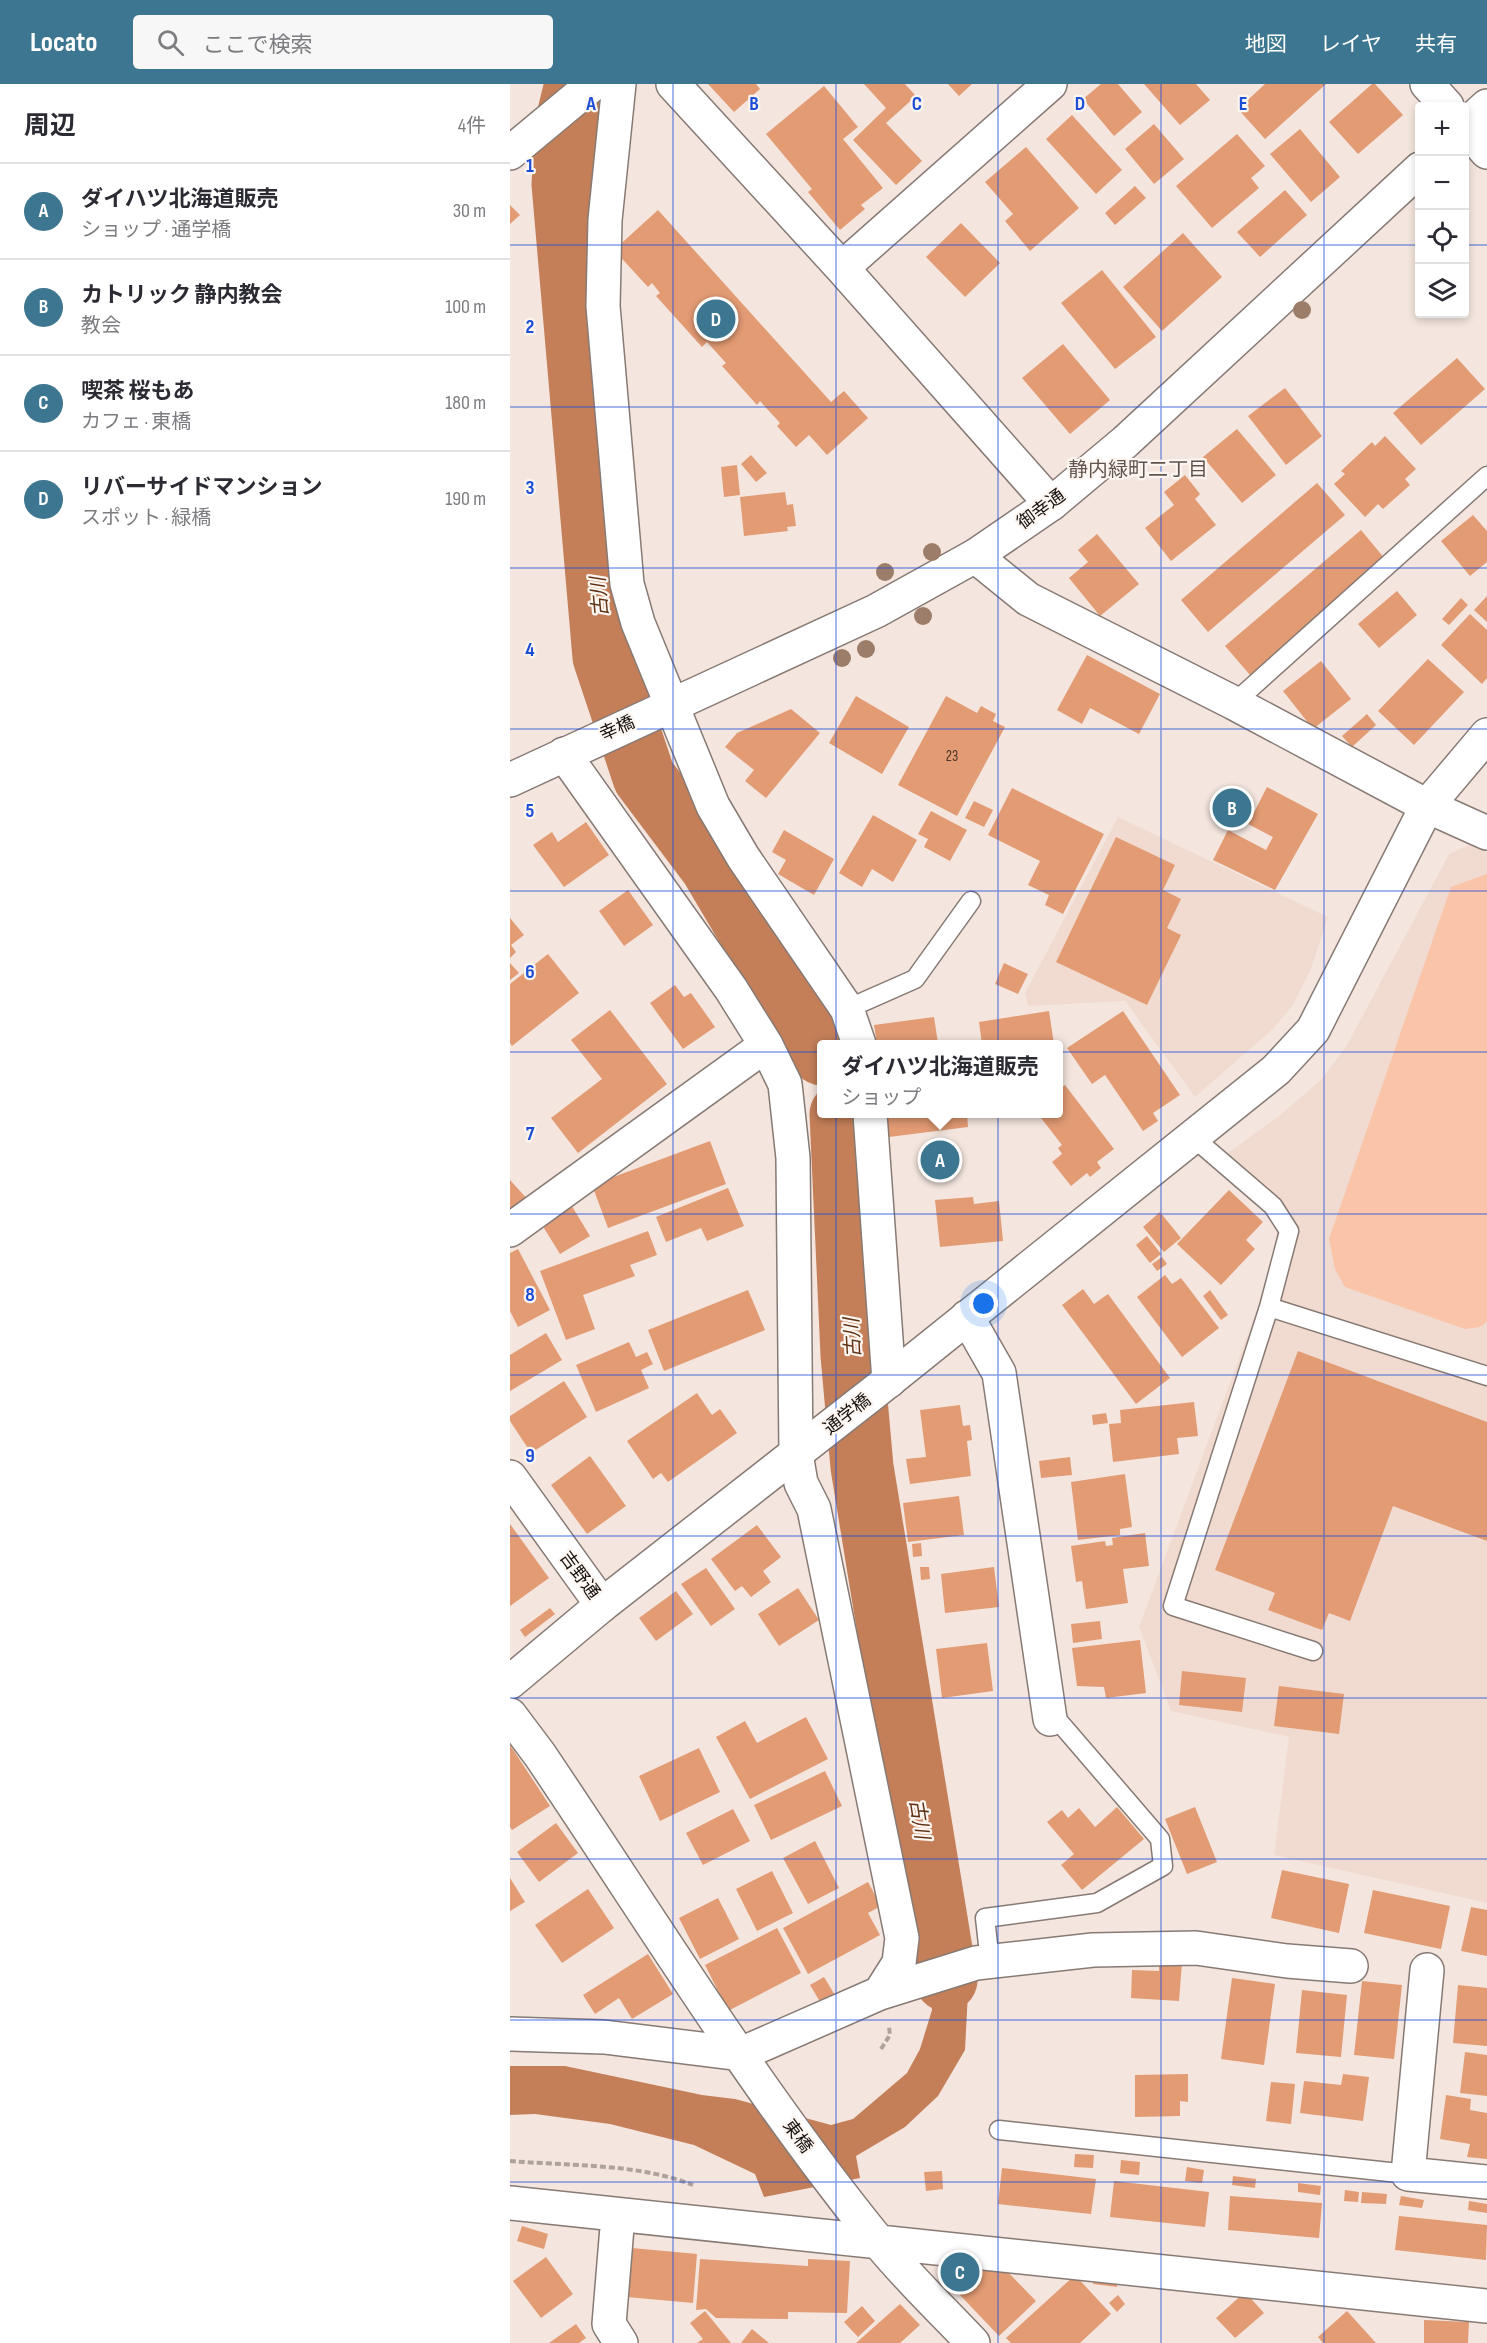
<!DOCTYPE html>
<html lang="ja">
<meta charset="utf-8">
<style>
body{margin:0;font-family:"Sofia Sans Condensed","Noto Sans JP",sans-serif;background:#f7f7f7;color:#2b2b33}
.controls{position:absolute;right:18px;top:18px;display:grid;overflow:hidden;border-radius:6px;box-shadow:0 3px 9px #0003}
.controls button{width:54px;height:54px;display:grid;place-items:center;padding:0;border:0;border-bottom:2px solid #e1e1e2;background:#fff;color:#2b2b33;font:30px sans-serif}
.you{position:absolute;left:474px;top:1220px;width:21px;height:21px;margin:-15px;border:4px solid #fff;border-radius:50%;background:#1a73e8;box-shadow:0 0 0 9px #1a73e833}
.badge{display:grid;place-items:center;width:39px;height:39px;border-radius:50%;background:#3d7690;color:#fff;font-size:20px;font-weight:700}
.pin{position:absolute;translate:-50% -50%;border:3px solid #fff;box-shadow:0 2px 6px #0006}
.popup{position:absolute;left:307px;top:956px;width:246px;height:78px;box-sizing:border-box;display:grid;place-content:center;border-radius:6px;background:#fff;filter:drop-shadow(0 2px 4px #0005);font-size:20px;white-space:nowrap;color:#7c7c81}
.popup b{font-size:22px;color:#2b2b33}
.popup::after{content:'';position:absolute;left:50%;top:100%;margin-left:-12px;border:12px solid transparent;border-top-color:#fff}
.list{margin:0;padding:0;list-style:none}
h2{display:flex;justify-content:space-between;align-items:center;height:78px;margin:0;padding:0 24px;font-size:26px}
h2 small{font-size:20px;font-weight:400;color:#7c7c81}
.list li{display:grid;grid-template-columns:39px 1fr auto;gap:18px;align-items:center;box-sizing:border-box;height:96px;padding:0 24px;border-top:2px solid #e1e1e2}
.list b{display:block;font-size:22px;white-space:nowrap}
.list p{margin:0;font-size:20px;white-space:nowrap;color:#7c7c81}
.list em{font-size:20px;font-style:normal;color:#7c7c81}
.icon{flex:none;width:33px;height:33px;fill:none;stroke:currentColor;stroke-width:2;stroke-linecap:round;stroke-linejoin:round}
.map{position:relative;flex:none;width:977px;height:2259px;overflow:hidden}
header{display:flex;align-items:center;gap:36px;box-sizing:border-box;height:84px;padding:0 30px;background:#3d7690;color:#fff}
header strong{font-size:28px}
nav{display:flex;gap:33px;margin-inline-start:auto;font-size:21px}
.search{width:420px;height:54px;background:#f7f7f7;display:flex;align-items:center;gap:15px;box-sizing:border-box;padding:0 21px;border-radius:6px;color:#7c7c81;font-size:22px}
main{display:flex}
aside{flex:1;background:#fff}
.map>svg:first-child{display:block}
.built{fill:#f1dbd0}
.green{fill:#f9c4a8}
.water{fill:#c47f58}
.lines{fill:none;stroke-linecap:round;stroke-linejoin:round}
.river{stroke:#c47f58;stroke-width:63}
.building{fill:#e29b73}
.service-casing{stroke:#877a74;stroke-width:21}
.minor-casing{stroke:#877a74;stroke-width:36}
.tertiary-casing{stroke:#877a74;stroke-width:36}
.path{stroke:#aea29d;stroke-width:4;stroke-dasharray:6 3;stroke-linecap:butt}
.service{stroke:#fff;stroke-width:18}
.minor{stroke:#fff;stroke-width:33}
.tertiary{stroke:#fff;stroke-width:33}
.tree{fill:#9c7d69}
.grid{fill:none;stroke:#1d4ed8;stroke-width:1.5;stroke-opacity:0.55}
.labels{text-anchor:middle;stroke-width:4.5;stroke-linejoin:round;paint-order:stroke}
.number-label{font-size:15px;fill:#4a3429}
.street-label{font-size:18px;fill:#171210;stroke:#fdf5f0}
.neighbourhood-label{font-size:20px;fill:#60544e;stroke:#fdf5f0}
.water-label{font-size:20px;font-style:italic;fill:#5f3114;stroke:#fdf5f0}
.grid-label{font-size:20px;text-anchor:middle;font-weight:bold;fill:#1d4ed8;stroke:#fdf5f0;stroke-width:4.5;stroke-linejoin:round;paint-order:stroke}
</style>
<header>
<strong>Locato</strong>
<div class="search"><svg class="icon" aria-label="search" viewBox="0 0 24 24"><circle cx="10" cy="10" r="6"/><path d="M15 15l6 6"/></svg>ここで検索</div>
<nav><a>地図</a><a>レイヤ</a><a>共有</a></nav>
</header>
<main>
<aside>
<h2>周辺<small>4件</small></h2>
<ul class="list">
<li><span class="badge">A</span><div><b>ダイハツ北海道販売</b><p>ショップ · 通学橋</p></div><em>30 m</em></li>
<li><span class="badge">B</span><div><b>カトリック 静内教会</b><p>教会</p></div><em>100 m</em></li>
<li><span class="badge">C</span><div><b>喫茶 桜もあ</b><p>カフェ · 東橋</p></div><em>180 m</em></li>
<li><span class="badge">D</span><div><b>リバーサイドマンション</b><p>スポット · 緑橋</p></div><em>190 m</em></li>
</ul>
</aside>
<div class="map">
<svg width="977" height="2259" viewBox="0 0 977 2259">
<rect width="100%" height="100%" fill="#f4e6df"/>
<path class="built" d="M608,733L818,833L801,885L783,921L762,946L685,1013L615,917L518,922L515,909Z
M959,761L977,769V1819L764,1771L779,1653L661,1627L629,1543L761,1188L768,1140L704,1079L769,1032L811,996L837,961L939,770Z"/>
<path class="green" d="M977,790V1237L970,1243L955,1245L835,1203L825,1185L819,1155L941,803Z"/>
<path class="water" d="M439,1808L458,1908L455,1966L428,2012L395,2043L346,2072L350,2094L254,2113L245,2090L184,2061L100,2040L25,2030L0,2031V1982H55L192,2011L225,2015L321,2041L343,2035L397,1989L410,1965L422,1926L409,1813Z"/>
<g class="lines">
<path class="river" d="M66,0L57,37L53,100L94,573L134,693L201,782L312,970
M331,1030L342,1271L352,1383L436,1896"/>
</g>
<path class="building" d="M198,0H246L250,5L224,28Z
M354,0H395L406,12L376,39L412,77L386,101L343,56L376,24Z
M438,0H462L449,12Z
M591,0H608L632,28L604,52L573,15Z
M634,0H686L700,16L670,41Z
M755,0H816L755,55L728,25Z
M862,0H865L893,31L848,70L819,38Z
M314,2L348,43L333,55L373,104L351,121L355,125L330,146L298,108L302,105L256,50Z
M562,31L612,86L586,110L536,55Z
M644,40L674,75L644,100L615,65Z
M790,45L830,93L801,118L760,70Z
M727,50L755,82L741,94L749,104L702,144L666,102Z
M516,63L569,124L520,167L495,137L503,130L475,98Z
M625,102L636,114L605,141L595,129Z
M775,106L797,131L750,173L727,148Z
M0,121L10,131L0,140Z
M148,126L321,318L334,307L358,334L317,371L299,351L286,363L267,342L270,339L250,317L247,321L212,282L216,279L197,258L192,263L146,212L150,209L142,199L138,203L104,166Z
M451,139L490,179L455,213L416,173Z
M673,149L712,193L652,247L613,203Z
M592,186L646,253L605,285L551,219Z
M553,260L600,316L560,350L512,294Z
M947,274L975,305L911,361L883,329Z
M775,304L812,352L776,381L738,332Z
M727,345L766,391L732,419L693,373Z
M875,352L906,385L895,395L900,401L873,425L868,420L855,433L824,400L835,390L831,387L862,358L865,362Z
M241,371L257,389L246,398L231,380Z
M227,381L230,411L214,413L211,383Z
M675,391L690,410L685,415L706,441L661,477L635,444L664,421L654,408Z
M807,399L835,431L698,548L671,516Z
M275,408L277,421L283,420L286,442L277,443L278,447L234,452L230,413Z
M963,431L977,447V478L960,492L931,457Z
M851,446L875,475L740,591L715,562Z
M587,450L629,500L590,532L559,494L578,478L568,466Z
M887,507L907,531L869,564L848,540Z
M977,512V538L964,526Z
M951,514L958,521L939,541L932,535Z
M960,530L977,546V594L972,600L931,561Z
M577,571L650,610L629,650L580,624L572,640L547,626Z
M918,575L954,608L904,661L868,627Z
M811,577L841,615L803,645L773,607Z
M346,612L399,643L372,690L319,659Z
M436,612L467,629L471,622L486,630L483,637L495,643L447,732L388,701Z
M281,625L310,649L256,714L235,697L244,686L215,663L227,649Z
M857,630L866,641L842,663L832,652Z
M757,703L808,730L765,806L703,776L718,746L756,766L763,753L738,740Z
M502,704L594,750L553,830L535,821L539,811L518,801L530,777L478,751Z
M464,717L483,726L474,743L455,734Z
M421,727L457,746L440,777L414,763L418,755L408,750Z
M363,731L407,756L383,798L362,785L352,803L329,789Z
M76,738L99,771L54,803L23,761L42,748L48,758Z
M274,746L324,775L304,811L268,790L276,776L262,768Z
M606,753L665,781L653,806L671,815L657,844L671,851L637,921L546,878Z
M118,806L143,841L114,862L89,827Z
M0,834L14,851L1,861L6,868L0,874Z
M38,870L69,909L2,962L0,959V900Z
M0,879L9,889L0,896Z
M494,879L518,890L508,910L485,900Z
M165,901L174,913L181,909L205,943L173,965L140,919Z
M100,926L157,1000L68,1069L41,1034L92,995L61,956Z
M539,927L544,960H472L469,938Z
M613,927L670,1011L643,1029L648,1037L633,1047L595,991L582,1000L557,964Z
M424,933L428,959L367,960L364,941Z
M555,1001L604,1065L587,1078L591,1084L580,1093L577,1089L561,1102L542,1078L552,1070L548,1064L552,1061L528,1030H548V1006Z
M376,1030H457L458,1043L379,1053Z
M200,1057L216,1100L98,1144L82,1101Z
M0,1096L20,1118L0,1135Z
M218,1104L234,1142L197,1157L191,1144L156,1158L146,1133Z
M719,1106L753,1138L736,1156L745,1165L711,1201L667,1160Z
M463,1113L464,1120L489,1117L493,1157L430,1163L425,1116Z
M60,1119L80,1152L50,1170L29,1136Z
M650,1128L671,1154L654,1168L633,1143Z
M138,1147L147,1171L120,1181L125,1192L73,1211L85,1245L56,1256L30,1187Z
M637,1152L651,1170L640,1179L626,1161Z
M8,1165L40,1226L8,1243L0,1227V1169Z
M652,1173L657,1180L647,1187L642,1180Z
M655,1191L662,1200L671,1194L709,1244L672,1273L627,1213Z
M573,1205L584,1220L598,1210L660,1294L626,1320L552,1221Z
M238,1206L255,1246L154,1287L138,1246Z
M700,1206L718,1231L711,1236L693,1212Z
M36,1249L52,1276L0,1307V1271Z
M119,1258L126,1273L137,1268L143,1280L131,1286L139,1304L86,1328L66,1281Z
M788,1267L977,1338V1457L883,1422L840,1537L819,1529L812,1546L758,1526L765,1509L705,1486Z
M54,1297L77,1333L21,1369L0,1337V1332Z
M187,1309L202,1331L210,1325L227,1349L158,1398L151,1389L143,1395L117,1357Z
M684,1318L688,1352L667,1354L669,1370L603,1378L599,1340L611,1339L610,1326Z
M450,1321L453,1342L460,1341L462,1356L457,1357L461,1392L400,1400L396,1375L416,1373L410,1326Z
M596,1329L598,1339L583,1341L582,1331Z
M80,1372L116,1422L77,1450L41,1401Z
M560,1373L562,1391L531,1394L529,1377Z
M615,1390L622,1443L610,1445V1451L568,1456L561,1398Z
M449,1412L454,1451L398,1458L393,1419Z
M0,1440L39,1494L0,1522Z
M247,1441L271,1473L253,1487L261,1498L241,1513L232,1502L225,1507L201,1475Z
M635,1449L639,1482L613,1485L618,1519L576,1525L572,1497L566,1498L561,1462L595,1457L596,1462L603,1461L602,1454Z
M411,1459L412,1472L403,1473L402,1460Z
M410,1483H419L420,1495L411,1496Z
M484,1483L489,1523L435,1529L431,1490Z
M196,1484L225,1525L201,1542L171,1500Z
M288,1504L309,1536L269,1562L248,1530Z
M166,1507L183,1530L146,1557L129,1534Z
M40,1524L45,1530L15,1553L10,1546Z
M590,1537L592,1555L563,1559L561,1540Z
M630,1556L636,1609L596,1614L594,1603L567,1602L562,1564Z
M477,1559L483,1607L432,1614L426,1565Z
M672,1587L736,1594L732,1628L669,1621Z
M769,1602L834,1610L829,1650L764,1642Z
M296,1633L318,1675L240,1715L206,1653L235,1637L247,1659Z
M0,1661L40,1722L2,1746L0,1743Z
M189,1664L210,1708L150,1737L129,1692Z
M315,1687L332,1722L261,1756L244,1721Z
M607,1723L634,1755L572,1806L551,1781L564,1770L537,1738L552,1726L558,1734L569,1724L585,1743Z
M685,1723L707,1778L677,1790L655,1735Z
M223,1725L240,1757L193,1781L176,1749Z
M46,1739L68,1769L29,1798L7,1768Z
M305,1757L329,1804L298,1820L273,1774Z
M772,1786L839,1800L829,1849L761,1834Z
M262,1787L283,1829L247,1847L226,1805Z
M0,1794L15,1818L0,1827Z
M358,1798L371,1822L358,1829L370,1851L298,1890L273,1844Z
M78,1805L104,1844L52,1879L25,1841Z
M863,1806L940,1822L931,1865L854,1849Z
M208,1814L229,1855L190,1875L169,1834Z
M961,1823L977,1826V1872L951,1867Z
M267,1844L291,1889L218,1927L195,1881Z
M138,1870L163,1910L122,1935L109,1914L85,1930L73,1911Z
M649,1878L672,1879L669,1917L621,1914L622,1886L649,1887Z
M314,1893L326,1913L312,1921L300,1901Z
M722,1894L765,1900L754,1981L711,1975Z
M852,1897L892,1901L884,1975L844,1971Z
M948,1901L977,1904V1962L943,1959Z
M792,1906L837,1911L831,1973L786,1969Z
M955,1968L977,1971V2012L950,2009Z
M678,1990V2018L670,2017V2032L625,2033V1991Z
M833,1990L859,1993L853,2037L790,2029L794,1997L831,2001Z
M761,1998L785,2000L781,2040L756,2037Z
M936,2011L961,2015L960,2026L977,2029V2075L957,2073L960,2060L930,2055Z
M565,2070L584,2071L583,2084L564,2083Z
M611,2076L630,2078L629,2091L610,2089Z
M677,2083L694,2086L692,2099L675,2097Z
M492,2084L586,2095L581,2130L488,2120Z
M432,2087L433,2105L416,2107L414,2088Z
M723,2092L746,2095L745,2104L722,2101Z
M604,2097L699,2108L695,2143L600,2133Z
M788,2099L811,2102L810,2111L788,2108Z
M835,2106L849,2108L848,2118L834,2117Z
M852,2108L877,2110L876,2120L851,2119Z
M720,2112L812,2119L809,2154L718,2146Z
M891,2112L914,2116L912,2124L889,2121Z
M959,2117L977,2120V2129L958,2126Z
M889,2132L977,2141L976,2176L885,2166Z
M12,2142L38,2150L34,2165L7,2157Z
M122,2164L187,2170L183,2219L117,2213Z
M36,2173L63,2210L31,2234L3,2197Z
M190,2175L298,2182V2175L340,2177L337,2229L278,2228V2235L206,2234L196,2225L186,2226Z
M442,2175L490,2180L526,2217L489,2252L428,2188Z
M565,2191L601,2230L570,2259H501L496,2254Z
M584,2193L608,2196L607,2203L583,2200Z
M735,2208L754,2229L725,2254L706,2234Z
M608,2211L615,2220L607,2228L599,2219Z
M390,2220L410,2241L390,2259H346Z
M352,2222L365,2237L348,2253L334,2238Z
M195,2227L221,2259H187L193,2255L180,2239Z
M837,2227L866,2259H813L808,2253Z
M914,2236L959,2238L958,2259H914Z
M66,2240L76,2254L69,2259H39Z
M242,2245L259,2259H231Z"/>
<g class="lines">
<g class="service-casing">
<path id="service" d="M724,619L977,392
M337,925L405,895L461,817
M684,1054L763,1122L779,1147L759,1223L977,1292
M759,1223L663,1522L803,1567
M480,1878L475,1834L587,1819L653,1782L650,1755L551,1640L540,1635
M489,2046L898,2090"/>
</g>
<g class="minor-casing">
<path id="minor" d="M109,0L95,136L93,222L117,500L128,539L203,722L233,773L337,925L349,960
M163,0L332,184L541,420
M917,0L937,22
M954,42L977,68
M332,184L540,0
M465,472L518,515L724,619L917,722L977,749
M54,670L221,905L256,961L275,1000L283,1074L286,1370L291,1399L304,1425L392,1854L389,1879L370,1909
M360,1030L379,1297
M0,1146L256,961
M457,1233L489,1289L540,1635
M0,1393L92,1521L0,1598
M0,1631L30,1671C140,1834 243,2003 367,2156C396,2192 431,2225 463,2259
M917,1886L898,2090L977,2098
M0,1950L94,1953L231,1970L370,1909L466,1879L583,1866L686,1864L777,1877L841,1882
M0,2119L977,2222
M108,2131L99,2240L111,2259"/>
</g>
<g class="tertiary-casing">
<path id="tertiary" d="M954,43L977,22
M0,69L83,0
M0,696L366,527L465,472L541,420L615,358L910,85
M92,1521L367,1306L766,986L803,946L917,722L977,651"/>
</g>
<path class="path" d="M371,1965L380,1951L379,1943
M0,2077C59,2082 127,2079 183,2101"/>
<use href="#service" class="service"/>
<use href="#minor" class="minor"/>
<use href="#tertiary" class="tertiary"/>
</g>
<g class="tree">
<circle cx="792" cy="226" r="9"/>
<circle cx="422" cy="468" r="9"/>
<circle cx="375" cy="488" r="9"/>
<circle cx="413" cy="532" r="9"/>
<circle cx="356" cy="565" r="9"/>
<circle cx="332" cy="574" r="9"/>
</g>
<path class="grid" d="M163,0V2259M326,0V2259M488,0V2259M651,0V2259M814,0V2259M0,161H910M954,161H977M0,323H977M0,484H977M0,645H977M0,807H977M0,968H977M0,1130H977M0,1291H977M0,1452H977M0,1614H977M0,1775H977M0,1936H977M0,2098H977"/>
<g class="labels">
<g class="number-label">
<text x="442" y="677">23</text>
</g>
<g class="street-label">
<text transform="translate(531 425) rotate(-36)" y="6">御幸通</text>
<text transform="translate(107 644) rotate(-24)" y="6">幸橋</text>
<text transform="translate(337 1330) rotate(-38)" y="6">通学橋</text>
<text transform="translate(70 1491) rotate(54)" y="6">吉野通</text>
<text transform="translate(288 2052) rotate(54)" y="6">東橋</text>
</g>
<g class="neighbourhood-label">
<text x="628" y="392">静内緑町二丁目</text>
</g>
<g class="water-label">
<text transform="translate(89 513) rotate(-95)" y="7">古川</text>
<text transform="translate(342 1254) rotate(-93)" y="7">古川</text>
<text transform="translate(410 1735) rotate(81)" y="7">古川</text>
</g>
</g>
<g class="grid-label">
<text x="81" y="26">A</text>
<text x="244" y="26">B</text>
<text x="407" y="26">C</text>
<text x="570" y="26">D</text>
<text x="733" y="26">E</text>
<text x="20" y="88">1</text>
<text x="20" y="249">2</text>
<text x="20" y="410">3</text>
<text x="20" y="572">4</text>
<text x="20" y="733">5</text>
<text x="20" y="894">6</text>
<text x="20" y="1056">7</text>
<text x="20" y="1217">8</text>
<text x="20" y="1378">9</text>
</g>
</svg>
<div class="controls">
<button>+</button>
<button>−</button>
<button><svg class="icon" aria-label="locate" viewBox="0 0 24 24"><circle cx="12" cy="12" r="6"/><path d="M12 2v4M12 18v4M2 12h4M18 12h4"/></svg></button>
<button><svg class="icon" aria-label="layers" viewBox="0 0 24 24"><path d="M12 4l9 5-9 5-9-5zM3 14l9 5 9-5"/></svg></button>
</div>
<div class="you"></div>
<div class="pin badge" style="left:430px;top:1076px">A</div>
<div class="popup"><b>ダイハツ北海道販売</b>ショップ</div>
<div class="pin badge" style="left:722px;top:724px">B</div>
<div class="pin badge" style="left:450px;top:2188px">C</div>
<div class="pin badge" style="left:206px;top:235px">D</div>
</div>
</main>
